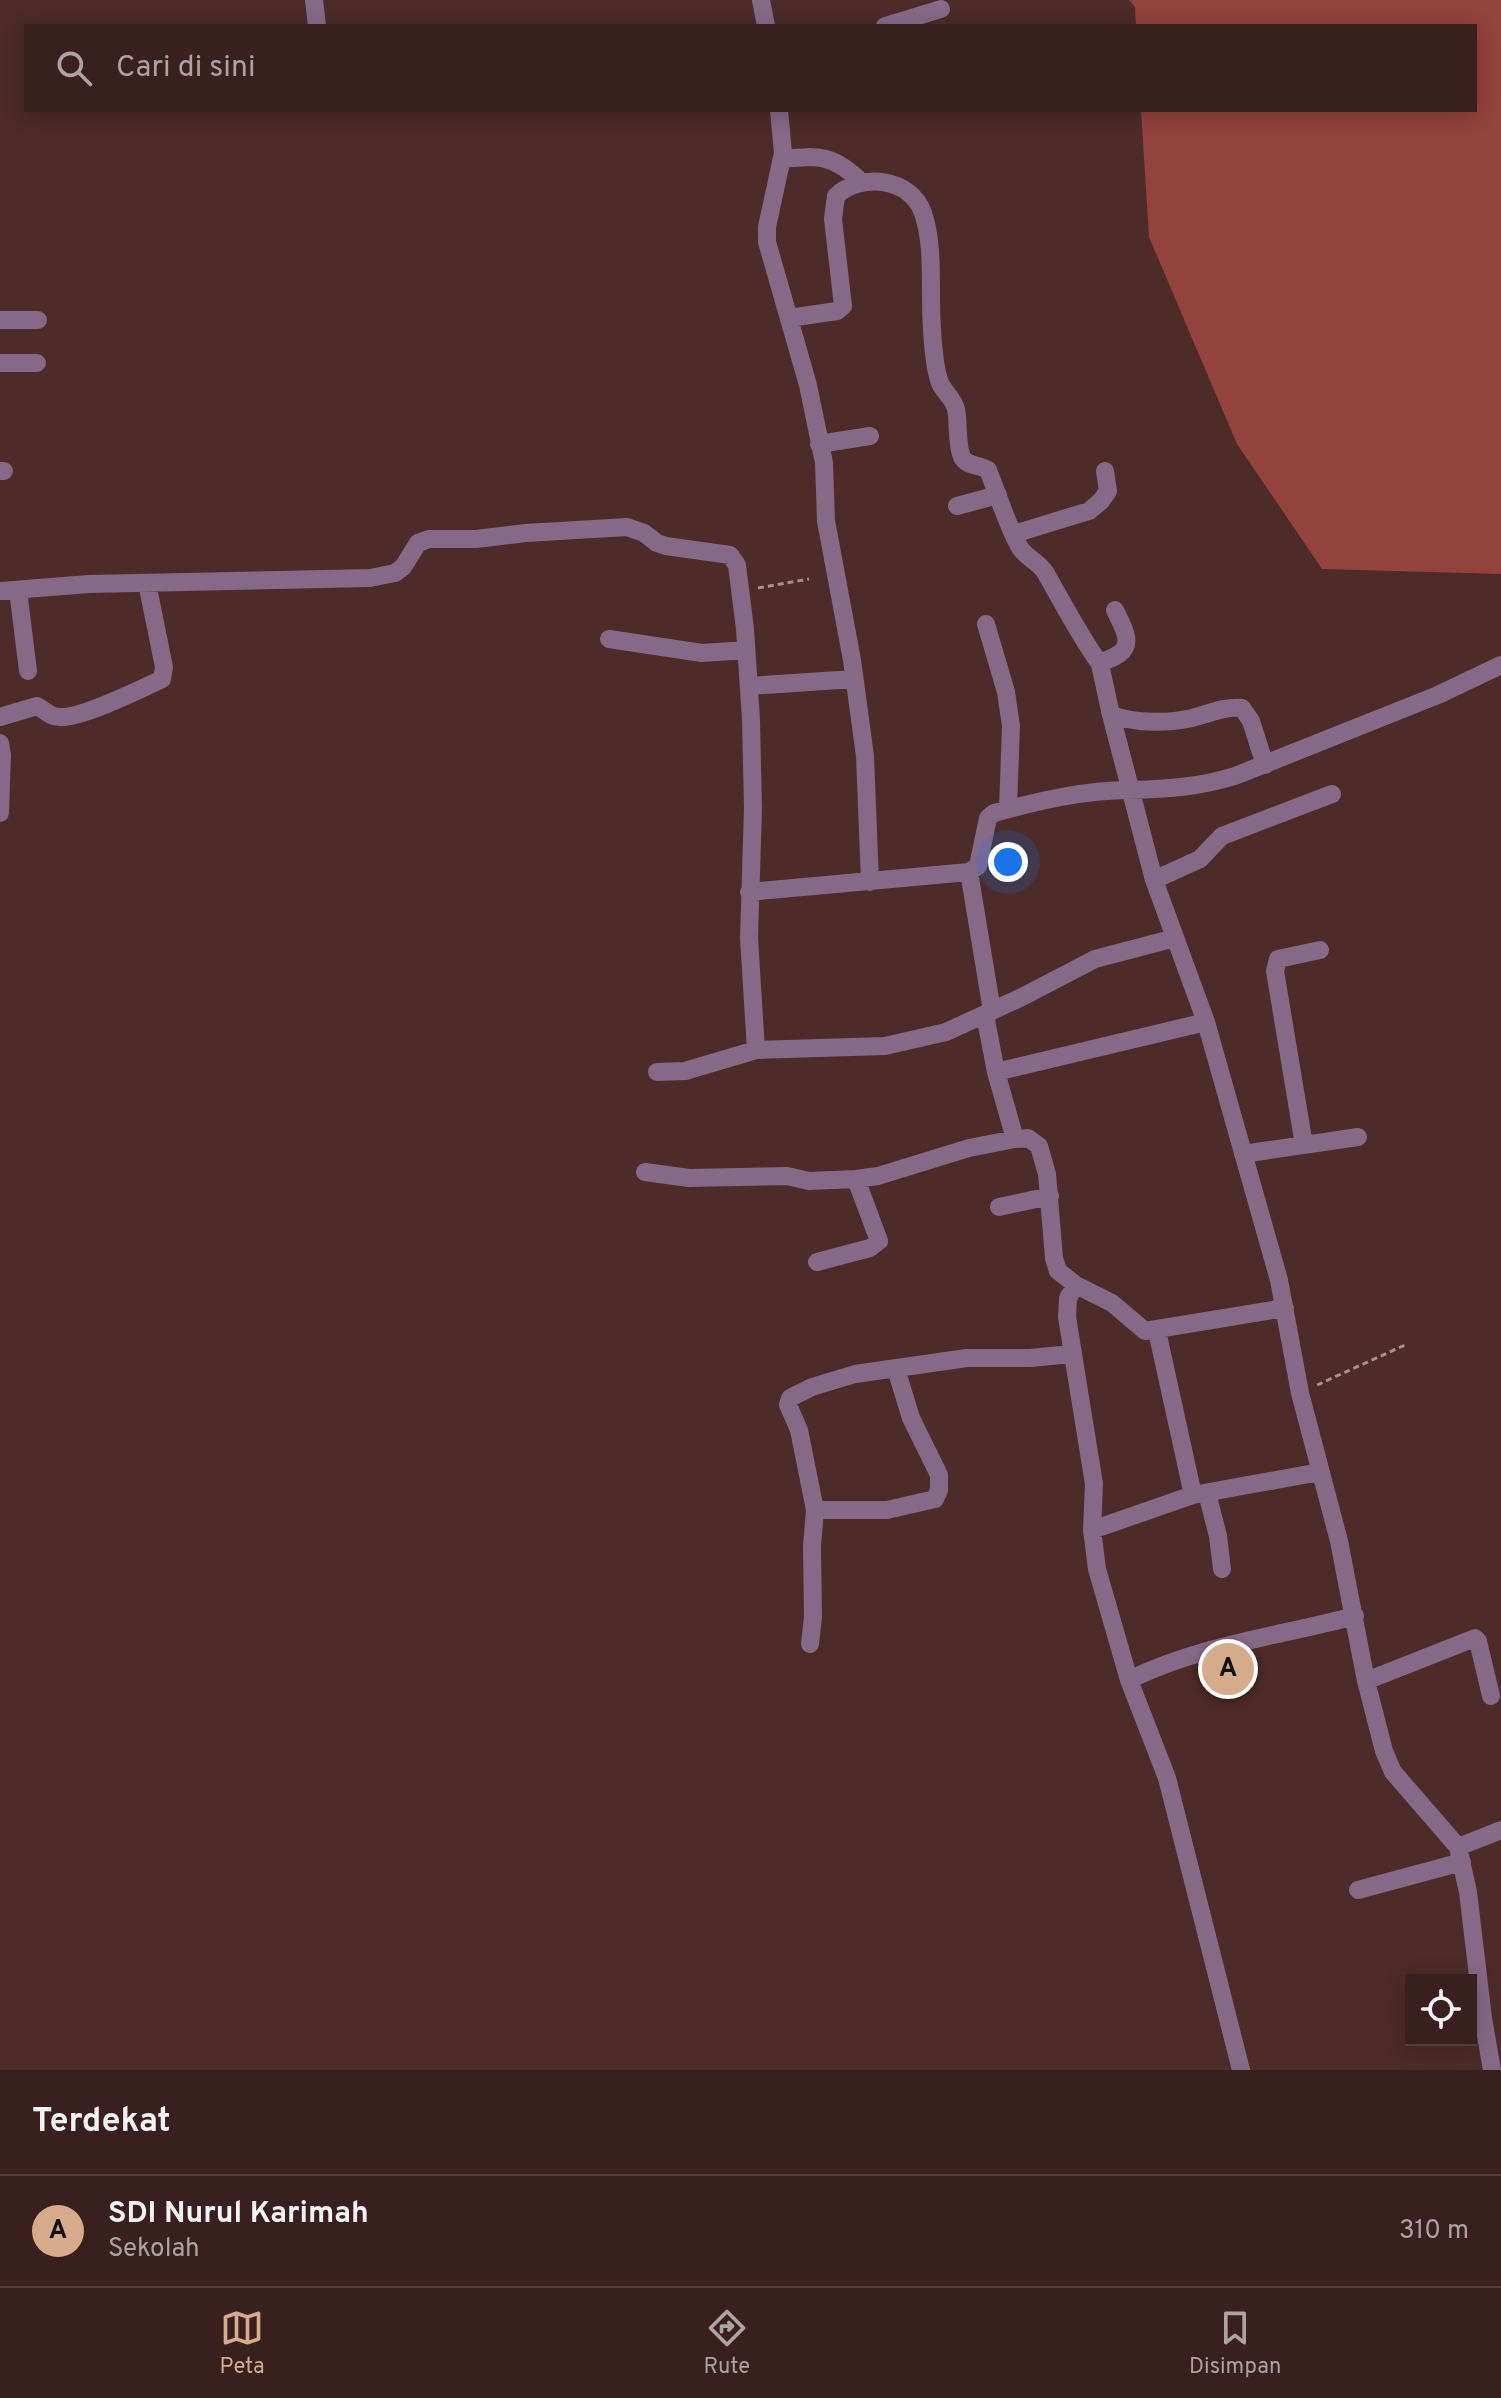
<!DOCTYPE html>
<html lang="id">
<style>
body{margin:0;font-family:Overpass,sans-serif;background:#402827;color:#f1f3f6}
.controls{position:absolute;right:24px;bottom:24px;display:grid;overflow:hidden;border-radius:0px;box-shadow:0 4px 20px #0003}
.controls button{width:72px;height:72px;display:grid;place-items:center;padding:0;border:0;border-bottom:2px solid #533e3c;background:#39201e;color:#f1f3f6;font:40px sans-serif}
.you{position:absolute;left:1008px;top:862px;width:28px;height:28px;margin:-20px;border:6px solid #fff;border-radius:50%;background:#1a73e8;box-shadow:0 0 0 12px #1a73e833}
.badge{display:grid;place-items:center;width:52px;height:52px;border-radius:50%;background:#d6ab8b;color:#111;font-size:26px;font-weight:700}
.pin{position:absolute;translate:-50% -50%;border:4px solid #fff;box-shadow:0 2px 8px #0006}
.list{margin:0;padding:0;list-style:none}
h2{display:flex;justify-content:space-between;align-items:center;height:104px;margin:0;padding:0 32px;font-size:34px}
h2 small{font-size:26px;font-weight:400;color:#aba3a4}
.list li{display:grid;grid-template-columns:52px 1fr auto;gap:24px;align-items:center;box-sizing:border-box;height:112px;padding:0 32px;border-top:2px solid #533e3c}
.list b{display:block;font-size:30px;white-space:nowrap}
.list p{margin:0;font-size:26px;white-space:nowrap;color:#aba3a4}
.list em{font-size:26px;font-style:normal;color:#aba3a4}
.icon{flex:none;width:44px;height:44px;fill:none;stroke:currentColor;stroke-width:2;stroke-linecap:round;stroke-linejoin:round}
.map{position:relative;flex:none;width:1501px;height:2070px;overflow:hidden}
.search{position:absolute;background:#39201e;box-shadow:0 4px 20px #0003;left:24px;right:24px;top:24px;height:88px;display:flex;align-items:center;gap:20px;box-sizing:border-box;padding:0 28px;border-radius:0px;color:#aba3a4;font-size:30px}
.sheet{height:216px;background:#39201e}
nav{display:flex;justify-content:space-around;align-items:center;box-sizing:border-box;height:112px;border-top:2px solid #533e3c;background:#39201e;font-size:22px;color:#aba3a4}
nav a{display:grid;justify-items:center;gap:4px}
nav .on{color:#d6ab8b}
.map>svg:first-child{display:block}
.green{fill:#93423e}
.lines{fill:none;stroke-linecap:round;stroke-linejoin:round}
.path{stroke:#a7908e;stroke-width:3;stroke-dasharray:6 4;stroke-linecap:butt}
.minor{stroke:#866887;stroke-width:18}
</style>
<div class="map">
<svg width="1501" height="2070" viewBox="0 0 1501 2070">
<rect width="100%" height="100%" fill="#4c2b28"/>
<path class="green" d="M1129,0H1501V574L1322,569L1237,444L1149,237L1141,110H1475V26H1136L1135,7Z"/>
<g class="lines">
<path class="path" d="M758,588L809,579
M1317,1385L1405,1345"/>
<path class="minor" d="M314,0L317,26
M761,0L766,26
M885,26L941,9
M779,110L783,153L767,227V242L808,385L824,463L826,521L852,660L865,756L870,882
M782,159C819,155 835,155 862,183
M789,318L837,311L843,306L833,219L836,196C861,172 911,178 923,213C935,249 929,291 932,329C933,345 934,367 940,383C944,392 953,398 956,409C959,424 956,443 962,457C967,467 980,464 988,470C998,495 1006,522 1019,546C1024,557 1038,561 1045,572C1063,603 1079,635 1100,664
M0,320H38
M0,363H37
M819,444L870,436
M0,471H4
M957,506L998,495
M1014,534L1089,511L1101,501L1108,491L1105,471
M18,590L28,671
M0,591L89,584L370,578L395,573L403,567L418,543L429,539H476L526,533L627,527L644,533L657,543L666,546L730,555L737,565L745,629L751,720L753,808L749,938L756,1050
M1115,610C1121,624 1135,643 1119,654C1113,658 1106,660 1100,664L1111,715L1154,880L1206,1022L1279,1280L1300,1393L1339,1541L1366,1681L1384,1751L1393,1772L1458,1847L1468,1892L1483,2018L1492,2070
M986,624L1006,692L1011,726L1008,809
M609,639L702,653L746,650
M749,686L854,679
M1111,715C1136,723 1166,724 1192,718C1208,714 1225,706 1242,708L1251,721L1265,765
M0,717L37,706C45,710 50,717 59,717C80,719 141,689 162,679L164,667L147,583
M0,743L2,755L0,813
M969,872L992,1011
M1154,880L1200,859L1222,836L1332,794
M749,892L969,872L978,866L988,818L994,813C1038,801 1084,790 1130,790C1168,789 1199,787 1235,776L1438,695L1501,665
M985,1015L996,1072L1015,1139L1028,1138L1039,1146L1047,1174L1054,1258L1058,1271L1076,1285L1112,1303L1145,1331L1285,1308
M657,1072L685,1071L756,1050L885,1046L946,1032L1020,998L1095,959L1175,938
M996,1072L1206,1022
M1304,1145L1275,971L1278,959L1320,950
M1243,1154L1358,1137
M645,1172L689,1178L787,1176L809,1181L856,1179L878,1176L969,1148L1015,1139
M999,1207L1050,1196
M817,1262L870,1248L879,1241L856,1179
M1076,1285L1068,1298L1067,1317L1094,1484L1092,1530L1097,1569L1129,1680L1167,1778L1241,2070
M1157,1331L1193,1495
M1207,1493L1218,1536L1222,1569
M815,1510H887L935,1499L939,1490V1475L911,1418L896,1369
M1092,1530L1193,1495L1320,1472
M810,1644L813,1617L812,1546L815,1510L799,1430L788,1405L790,1398L812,1387L855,1374L967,1358H1030L1071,1354
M1129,1680C1199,1645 1280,1636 1355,1616
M1366,1681L1475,1638L1478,1641L1491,1696
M1458,1847L1501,1830
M1358,1890L1462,1862"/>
</g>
</svg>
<div class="controls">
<button><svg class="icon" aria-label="locate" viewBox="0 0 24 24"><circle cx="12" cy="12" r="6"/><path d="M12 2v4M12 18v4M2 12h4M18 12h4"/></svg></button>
</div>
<div class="you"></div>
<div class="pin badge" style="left:1228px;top:1669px">A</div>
<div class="search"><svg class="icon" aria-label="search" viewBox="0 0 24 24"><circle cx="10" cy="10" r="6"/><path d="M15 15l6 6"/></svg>Cari di sini</div>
</div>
<section class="sheet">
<h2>Terdekat<small></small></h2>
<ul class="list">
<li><span class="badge">A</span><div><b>SDI Nurul Karimah</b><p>Sekolah</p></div><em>310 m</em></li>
</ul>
</section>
<nav>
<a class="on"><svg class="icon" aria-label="map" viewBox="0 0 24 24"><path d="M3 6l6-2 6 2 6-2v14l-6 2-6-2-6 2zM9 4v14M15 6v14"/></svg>Peta</a>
<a><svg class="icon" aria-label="directions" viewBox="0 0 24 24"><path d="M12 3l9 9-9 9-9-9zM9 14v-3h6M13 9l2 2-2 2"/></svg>Rute</a>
<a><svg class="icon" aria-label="saved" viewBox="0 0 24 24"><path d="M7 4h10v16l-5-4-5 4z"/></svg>Disimpan</a>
</nav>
